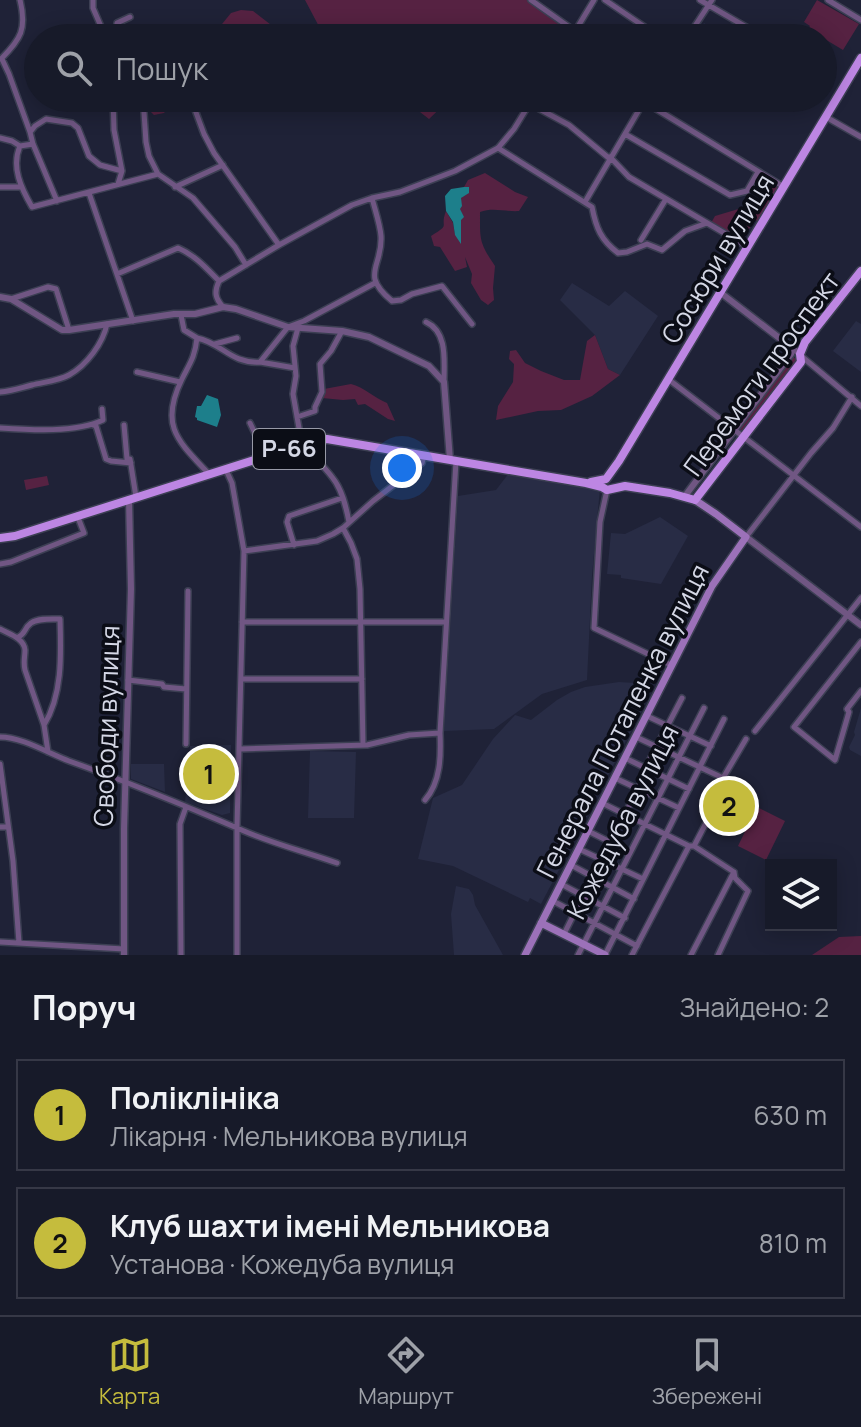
<!DOCTYPE html>
<html lang="uk">
<meta charset="utf-8">
<style>
body{margin:0;font-family:Manrope,sans-serif;background:#242735;color:#f1f3f6}
.controls{position:absolute;right:24px;bottom:24px;display:grid;overflow:hidden;border-radius:0px;box-shadow:0 4px 20px #0003}
.controls button{width:72px;height:72px;display:grid;place-items:center;padding:0;border:0;border-bottom:2px solid #363846;background:#171a29;color:#f1f3f6;font:40px sans-serif}
.you{position:absolute;left:402px;top:468px;width:28px;height:28px;margin:-20px;border:6px solid #fff;border-radius:50%;background:#1a73e8;box-shadow:0 0 0 12px #1a73e833}
.badge{display:grid;place-items:center;width:52px;height:52px;border-radius:50%;background:#c5bc3d;color:#111;font-size:26px;font-weight:700}
.pin{position:absolute;translate:-50% -50%;border:4px solid #fff;box-shadow:0 2px 8px #0006}
.list{margin:0;padding:0;list-style:none}
h2{display:flex;justify-content:space-between;align-items:center;height:104px;margin:0;padding:0 32px;font-size:34px}
h2 small{font-size:26px;font-weight:400;color:#9ea1a8}
.list li{display:grid;grid-template-columns:52px 1fr auto;gap:24px;align-items:center;box-sizing:border-box;height:112px;margin:0 16px 16px;padding:0 16px;border:2px solid #363846;border-radius:0px}
.list b{display:block;font-size:30px;white-space:nowrap}
.list p{margin:0;font-size:26px;white-space:nowrap;color:#9ea1a8}
.list em{font-size:26px;font-style:normal;color:#9ea1a8}
.icon{flex:none;width:44px;height:44px;fill:none;stroke:currentColor;stroke-width:2;stroke-linecap:round;stroke-linejoin:round}
.map{position:relative;flex:none;width:861px;height:955px;overflow:hidden}
.search{position:absolute;background:#171a29;box-shadow:0 4px 20px #0003;left:24px;right:24px;top:24px;height:88px;display:flex;align-items:center;gap:20px;box-sizing:border-box;padding:0 28px;border-radius:44px;color:#9ea1a8;font-size:30px}
.sheet{height:360px;background:#171a29}
nav{display:flex;justify-content:space-around;align-items:center;box-sizing:border-box;height:112px;border-top:2px solid #363846;background:#171a29;font-size:22px;color:#9ea1a8}
nav a{display:grid;justify-items:center;gap:4px}
nav .on{color:#c5bc3d}
.map>svg:first-child{display:block}
.built{fill:#282c45}
.green{fill:#562242}
.water{fill:#1d7f8b}
.lines{fill:none;stroke-linecap:round;stroke-linejoin:round}
.minor-casing{stroke:#3c3f53;stroke-width:8}
.tertiary-casing{stroke:#3c3f53;stroke-width:9}
.secondary-casing{stroke:#3c3f53;stroke-width:10}
.primary-casing{stroke:#3c3f53;stroke-width:11}
.minor{stroke:#705683;stroke-width:5}
.tertiary{stroke:#705683;stroke-width:6}
.secondary{stroke:#9c71b9;stroke-width:7}
.primary{stroke:#bd86e3;stroke-width:8}
.labels{text-anchor:middle;stroke-width:7;stroke-linejoin:round;paint-order:stroke}
.shield{fill:#0b0d16;stroke:#989aa7;stroke-width:2}
.shield-label{font-size:24px;font-weight:bold;fill:#d4d7e5}
.street-label{font-size:26px;fill:#d4d7e5;stroke:#0b0d16}
</style>
<div class="map">
<svg width="861" height="955" viewBox="0 0 861 955">
<rect width="100%" height="100%" fill="#1f2237"/>
<path class="built" d="M732,21L758,38L695,37L704,23L723,35Z
M572,283L609,306L625,291L658,316L620,375L608,369L595,335L560,300Z
M856,321L861,324V372L833,351Z
M509,473L600,488L592,576L587,680L542,694L494,729L444,731L458,496L496,490Z
M660,517L688,536L661,584L621,578V575L607,574L611,533L625,534Z
M619,682L651,684L653,688L602,787L592,782L589,799L591,809L541,904L530,898L528,902L453,866L418,859L433,798L462,785L493,739L515,715L531,720L557,700L571,692L585,687Z
M861,708V756L850,750L849,747L855,735L854,732Z
M231,745L230,813L222,815L185,802L190,746Z
M310,751L356,752L354,818H308Z
M131,764H164L165,792L131,779Z
M456,886L469,889L473,895L475,905L503,955H454L451,914Z"/>
<path class="green" d="M305,0H528L567,27L570,34L568,38H327L323,34Z
M817,0L859,24L843,50L808,29L810,26L804,22Z
M241,10L253,11L288,38H231L228,33L218,29L231,13Z
M159,98H181L174,101L164,113L154,115L149,110Z
M402,98H451L429,119Z
M485,173L515,192L528,197L519,211C506,212 493,207 480,212C480,240 479,242 495,266L493,288L494,300L488,305L481,300L471,283L472,274L465,257L467,267L455,271L440,247L434,246L431,236C452,223 439,229 446,211L453,223L455,234L461,198L469,187H464L468,180Z
M770,182L780,187L758,221L755,220L749,229L742,226L736,236L711,223L715,216L755,204Z
M595,335L608,369L620,375L592,396L561,410L538,411L496,420L498,406L513,382L514,364L509,359L510,351L516,350L525,363L541,371L564,380H580L587,341Z
M792,357L799,360L744,432H741L740,426Z
M351,384C364,387 374,398 387,403L395,421L388,419L365,404L358,405L355,399L343,400L322,398L324,389Z
M47,476L49,485L26,490L24,480Z
M757,807L785,821L766,860L738,846Z
M861,936V955H812L839,937Z"/>
<path class="water" d="M464,187H469V193L461,198L462,206L460,209L464,217L461,220V244L455,235L453,222L446,211L445,196L451,189Z
M207,395L218,399L221,415L217,427L197,420V418L195,417L197,406H201Z"/>
<g class="lines">
<g class="minor-casing">
<path id="minor" d="M93,0V8L106,38
M531,0L572,29L573,34
M605,0L661,38
M700,0L765,38
M828,0L861,20
M115,38L117,23L130,17
M571,38L594,0
M687,38L712,0
M1,59C21,39 27,29 20,0
M2,59L9,74L30,132L33,144L57,201
M113,98L114,130L122,171L118,184
M143,98L146,142L149,156L158,174L193,198L235,247L246,265
M638,98L784,187
M753,98L759,102L761,98
M191,99L204,134L214,153L279,245
M530,104L569,125L610,159
M826,117L861,137
M31,131L35,126L46,119L72,123L78,128L89,156L100,165L122,171
M625,134L730,195L747,191L758,172
M0,138L12,141L20,146
M33,144L20,146C11,167 21,188 32,207L158,174
M498,148L592,207C596,228 601,240 618,253L627,252L647,244L662,250L685,231L707,223
M610,157L629,177L748,247
M0,187H21
M175,187L223,165
M89,193L133,321
M372,198C375,210 380,224 381,236C383,267 359,274 392,301L401,300L412,294L442,286L472,324
M585,202L646,98
M641,240L666,199
M117,274L178,248C195,255 207,269 219,281C214,292 215,298 223,307
M219,281L279,245L352,205L372,198L400,192L455,171L498,148L514,129L533,98
M11,299L48,287L56,289L69,330
M181,315L184,330L197,338C195,357 190,363 182,379C159,426 178,441 209,474
M426,322C448,332 444,361 444,382
M298,328L293,346L296,376L293,394L302,445
M197,338C222,343 231,364 260,362
M215,344L237,338
M800,355L861,406
M295,368L260,362L288,327L304,321L375,283
M137,372L180,382
M668,379L861,527
M0,392C12,391 20,388 32,385C44,382 58,381 69,375C87,365 103,343 107,324
M297,417L315,411V407L322,392L320,364L331,351L342,331
M250,423L266,456
M93,425L96,426L106,459L111,461L131,463
M124,425L127,459H130L136,497
M0,428C30,430 76,433 103,420L102,409
M308,443C313,458 323,465 332,477C342,489 346,506 349,522
M226,470L232,483L244,551L237,827V955
M607,490L600,522L594,628L671,665
M343,528L351,543L357,559L360,589L363,745
M746,537L811,453L833,428L852,397
M294,545L287,522L289,516L342,498
M244,551L317,541L333,534L343,528L373,501L422,463L424,456
M0,564L11,562L84,533L77,515
M242,622H446
M0,629C9,634 24,638 25,650C25,657 23,662 25,670L44,725L48,752
M17,638C27,633 23,629 31,623C39,618 51,619 60,619C61,653 63,694 44,725
M861,642L794,727L835,760L849,712L847,709L861,691
M242,679H362
M128,680L162,684L164,687L186,689
M647,716L711,746
M755,731L861,598
M0,737C22,737 48,753 69,761C128,782 186,806 244,831C274,844 306,852 337,863
M636,737L723,778
M186,744L188,591
M240,749L367,745L409,735L440,733
M625,758L689,789
M0,764L13,861L19,943
M615,778L679,808
M425,800C441,782 441,755 440,733L456,461
M602,803L689,846
M625,814L648,769L647,765L682,698
M0,827H8
M588,831L630,852
M694,846L734,872L735,878L748,891L718,955
M579,849L643,879
M571,865L634,899
M561,884L625,918
M553,901L637,946
M564,934L610,842
M0,942L124,949
M181,955L180,824L186,807
M578,955L704,708
M605,955L724,719
M632,955L689,846H694L728,781L723,778L746,739
M691,955L734,872"/>
</g>
<g class="tertiary-casing">
<path id="tertiary" d="M721,293L800,354
M0,297L11,299L62,330H69L174,314H195L223,307L236,309L288,327L342,331L369,337L429,366L444,382L450,460
M685,496L791,354
M746,537L861,625
M124,955V829L131,589L129,499"/>
</g>
<g class="secondary-casing">
<path id="secondary" d="M541,923L605,955
M525,955L712,586L746,537L716,514L695,500"/>
</g>
<g class="primary-casing">
<path id="primary" d="M591,482L606,479L619,461L861,58
M0,538L15,536L308,443L327,439L586,483L602,487L607,490L625,486L670,493L695,500L801,362L800,354L805,342L861,271"/>
</g>
<use href="#minor" class="minor"/>
<use href="#tertiary" class="tertiary"/>
<use href="#secondary" class="secondary"/>
<use href="#primary" class="primary"/>
</g>
<g class="labels">
<rect class="shield" x="253" y="429" width="72" height="40" rx="6"/>
<g class="shield-label">
<text x="289" y="457">Р-66</text>
</g>
<g class="street-label">
<text transform="translate(718 259) rotate(-59)" y="9">Сосюри вулиця</text>
<text transform="translate(762 374) rotate(-54)" y="9">Перемоги проспект</text>
<text transform="translate(623 721) rotate(-63)" y="9">Генерала Потапенка вулиця</text>
<text transform="translate(107 726) rotate(-88)" y="9">Свободи вулиця</text>
<text transform="translate(623 822) rotate(-63)" y="9">Кожедуба вулиця</text>
</g>
</g>
</svg>
<div class="controls">
<button><svg class="icon" aria-label="layers" viewBox="0 0 24 24"><path d="M12 4l9 5-9 5-9-5zM3 14l9 5 9-5"/></svg></button>
</div>
<div class="you"></div>
<div class="pin badge" style="left:209px;top:774px">1</div>
<div class="pin badge" style="left:729px;top:806px">2</div>
<div class="search"><svg class="icon" aria-label="search" viewBox="0 0 24 24"><circle cx="10" cy="10" r="6"/><path d="M15 15l6 6"/></svg>Пошук</div>
</div>
<section class="sheet">
<h2>Поруч<small>Знайдено: 2</small></h2>
<ul class="list">
<li><span class="badge">1</span><div><b>Поліклініка</b><p>Лікарня · Мельникова вулиця</p></div><em>630 m</em></li>
<li><span class="badge">2</span><div><b>Клуб шахти імені Мельникова</b><p>Установа · Кожедуба вулиця</p></div><em>810 m</em></li>
</ul>
</section>
<nav>
<a class="on"><svg class="icon" aria-label="map" viewBox="0 0 24 24"><path d="M3 6l6-2 6 2 6-2v14l-6 2-6-2-6 2zM9 4v14M15 6v14"/></svg>Карта</a>
<a><svg class="icon" aria-label="directions" viewBox="0 0 24 24"><path d="M12 3l9 9-9 9-9-9zM9 14v-3h6M13 9l2 2-2 2"/></svg>Маршрут</a>
<a><svg class="icon" aria-label="saved" viewBox="0 0 24 24"><path d="M7 4h10v16l-5-4-5 4z"/></svg>Збережені</a>
</nav>
